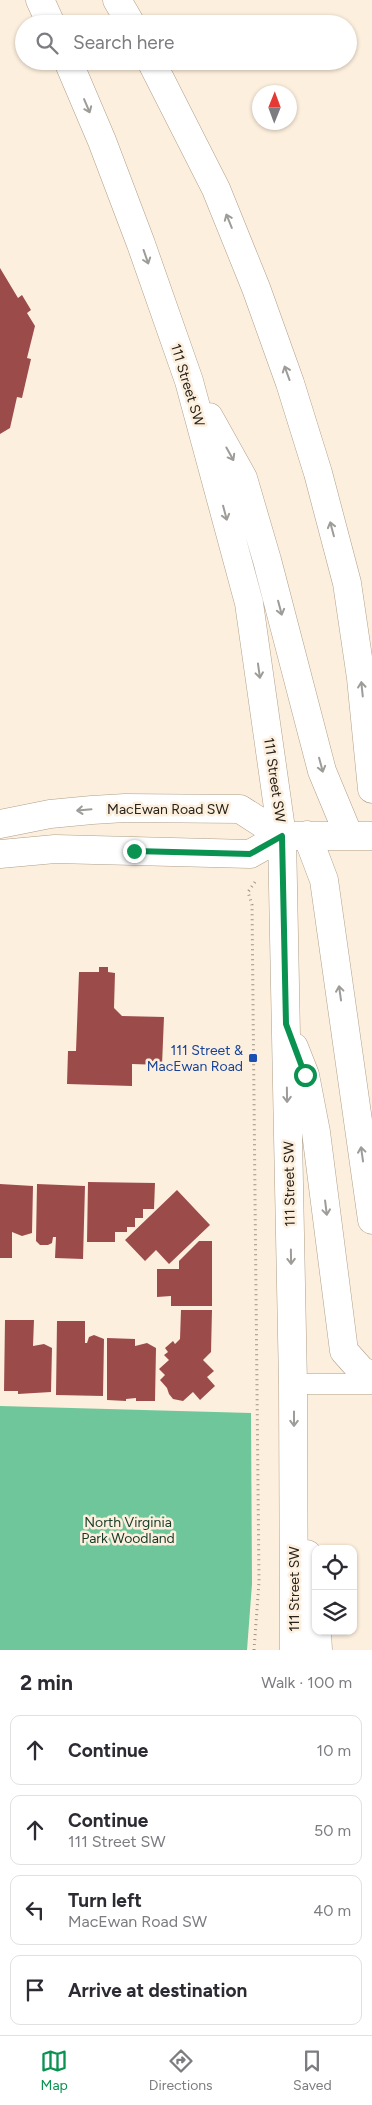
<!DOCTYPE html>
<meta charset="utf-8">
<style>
body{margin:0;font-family:Figtree,sans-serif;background:#f2f2f3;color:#2b2b33}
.controls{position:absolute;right:15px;bottom:15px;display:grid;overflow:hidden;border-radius:10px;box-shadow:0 1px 4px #0004}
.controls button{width:45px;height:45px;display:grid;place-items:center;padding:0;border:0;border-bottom:1px solid #e1e1e2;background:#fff;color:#2b2b33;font:25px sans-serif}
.compass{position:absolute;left:252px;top:85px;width:45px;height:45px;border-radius:50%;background:#fff;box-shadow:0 1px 4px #0004;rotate:1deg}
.stop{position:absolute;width:15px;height:15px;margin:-11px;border:4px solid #0a9251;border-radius:50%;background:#fff}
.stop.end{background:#0a9251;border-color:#fff;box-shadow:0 1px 5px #0008}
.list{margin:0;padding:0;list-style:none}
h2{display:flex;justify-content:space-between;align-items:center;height:65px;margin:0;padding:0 20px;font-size:21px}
h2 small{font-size:16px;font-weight:400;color:#7c7c81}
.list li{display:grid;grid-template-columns:32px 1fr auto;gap:15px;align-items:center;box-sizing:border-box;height:70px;margin:0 10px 10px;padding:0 10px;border:1px solid #e1e1e2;border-radius:10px}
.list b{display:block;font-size:19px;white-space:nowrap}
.list p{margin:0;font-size:16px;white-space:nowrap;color:#7c7c81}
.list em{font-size:16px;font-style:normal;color:#7c7c81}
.icon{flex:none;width:28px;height:28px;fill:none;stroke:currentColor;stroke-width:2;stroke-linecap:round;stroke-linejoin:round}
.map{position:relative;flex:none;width:372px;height:1650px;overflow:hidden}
.search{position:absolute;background:#fff;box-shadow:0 1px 4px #0004;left:15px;right:15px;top:15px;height:55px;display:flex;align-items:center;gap:12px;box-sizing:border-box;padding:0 18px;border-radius:28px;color:#7c7c81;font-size:19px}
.sheet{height:385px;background:#fff}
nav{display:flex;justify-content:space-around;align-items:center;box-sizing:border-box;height:70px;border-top:1px solid #e1e1e2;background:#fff;font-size:14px;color:#7c7c81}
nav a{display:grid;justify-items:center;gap:2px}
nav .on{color:#0a9251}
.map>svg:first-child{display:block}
.forest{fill:#6fc69a}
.building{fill:#9c4b4b}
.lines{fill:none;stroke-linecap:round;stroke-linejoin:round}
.street-casing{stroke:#af9f8a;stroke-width:21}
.secondary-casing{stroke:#af9f8a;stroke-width:29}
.path{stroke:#9e9386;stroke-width:3;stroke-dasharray:1 4;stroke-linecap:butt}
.street{stroke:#fff;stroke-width:20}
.secondary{stroke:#fff;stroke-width:28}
.oneway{stroke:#9e9c98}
.route{stroke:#0a9251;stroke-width:6}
.transit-dot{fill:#1a4fb4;stroke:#fdefdd;stroke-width:2}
.labels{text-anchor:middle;stroke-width:5;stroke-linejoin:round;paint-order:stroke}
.street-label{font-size:14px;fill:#28221a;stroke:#fdefdd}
.transit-label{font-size:14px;fill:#164399;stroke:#fdefdd;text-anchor:end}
.park-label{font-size:14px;fill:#143b29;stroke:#fdefdd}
</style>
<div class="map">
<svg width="372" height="1650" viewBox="0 0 372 1650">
<rect width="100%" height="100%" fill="#fdefdd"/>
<path class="forest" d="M0,1406L251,1413L252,1584L247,1650H0Z"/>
<path class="building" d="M0,268L18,298L22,295L31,310L27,313L35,326L27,358L31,359L22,398L17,397L10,428L0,434Z
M99,967H108V972L115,973L114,1008L122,1016L164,1017L162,1065L132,1064V1086L67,1084L68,1051H76L79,972H99Z
M88,1182L155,1183L154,1209H143V1218H135V1227H127V1232H115V1242H87Z
M0,1184L33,1186L32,1233L22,1236L12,1232V1258H0Z
M37,1184L85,1186L83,1259L55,1258L56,1237H53L52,1243L48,1245H40L36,1241Z
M177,1190L210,1225L169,1264L156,1250L145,1261L125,1240Z
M199,1241H212V1306H171V1296L157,1297V1269H179V1261Z
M181,1310H212L211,1352L203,1360L214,1371L207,1377L215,1386L200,1400L193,1392L183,1401L173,1399L169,1394L167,1388L160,1380L165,1375L159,1369L169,1360L164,1355L168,1352L165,1348L173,1341L175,1344L180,1339Z
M5,1320H34L33,1346L44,1344L52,1348L51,1392L18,1394V1391H4Z
M57,1321H85V1343H87L89,1337L94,1335L104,1339L103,1396L56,1395Z
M107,1338L135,1339V1346L147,1343L156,1348L155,1401H136V1398L126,1399V1401L107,1400Z"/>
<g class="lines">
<g class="street-casing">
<path id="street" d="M293,1384H372"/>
</g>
<g class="secondary-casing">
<path id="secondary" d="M40,0L51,24
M117,0L131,24
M68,61L102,141L141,244L189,381L249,603L282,836L293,1384L294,1650
M151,61L216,189L256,288L290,383L318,473L347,583L361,678L372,789
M209,417L243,478L267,560L322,771L349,836
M0,824L50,814L92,810L125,808L240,809L282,836
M307,835L324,880L372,1220
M0,854L55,849L250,854L282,836H372
M294,1047L305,1075L316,1132L344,1351L361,1370L372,1376
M307,1554L316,1611
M317,1631L318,1650"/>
</g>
<path class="path" d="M254,1650L259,1582L252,905L248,892L255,882"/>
<use href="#street" class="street"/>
<use href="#secondary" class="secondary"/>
</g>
<defs><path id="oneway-shaft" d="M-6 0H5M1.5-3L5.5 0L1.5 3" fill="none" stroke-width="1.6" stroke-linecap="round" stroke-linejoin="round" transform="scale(1.25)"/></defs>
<g class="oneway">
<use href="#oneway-shaft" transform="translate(87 106) rotate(67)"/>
<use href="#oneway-shaft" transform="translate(229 221) rotate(-112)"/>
<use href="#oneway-shaft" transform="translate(146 257) rotate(71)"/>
<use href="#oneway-shaft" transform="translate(287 373) rotate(-110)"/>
<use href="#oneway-shaft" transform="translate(230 454) rotate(61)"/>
<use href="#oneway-shaft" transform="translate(225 513) rotate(75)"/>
<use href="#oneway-shaft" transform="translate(332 529) rotate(-105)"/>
<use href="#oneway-shaft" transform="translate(280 608) rotate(75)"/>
<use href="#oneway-shaft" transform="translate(259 671) rotate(82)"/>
<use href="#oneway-shaft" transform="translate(362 689) rotate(-96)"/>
<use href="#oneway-shaft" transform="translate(321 765) rotate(75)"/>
<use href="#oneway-shaft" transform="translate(84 810) rotate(175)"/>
<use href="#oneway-shaft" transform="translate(340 993) rotate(-98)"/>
<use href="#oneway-shaft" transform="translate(287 1095) rotate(89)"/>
<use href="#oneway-shaft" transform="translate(362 1154) rotate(-98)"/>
<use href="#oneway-shaft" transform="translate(326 1208) rotate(83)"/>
<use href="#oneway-shaft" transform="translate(291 1257) rotate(89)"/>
<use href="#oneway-shaft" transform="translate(294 1419) rotate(90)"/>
</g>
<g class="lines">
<path class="route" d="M134,851L250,854L282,836L286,1024L305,1075"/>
</g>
<rect class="transit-dot" x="248" y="1053" width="10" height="10" rx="2.5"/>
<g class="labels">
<g class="street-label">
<text transform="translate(188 385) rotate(73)" y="5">111 Street SW</text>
<text transform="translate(275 780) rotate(82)" y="5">111 Street SW</text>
<text x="168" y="814">MacEwan Road SW</text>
<text transform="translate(289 1184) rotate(-91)" y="5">111 Street SW</text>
<text transform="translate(294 1589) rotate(-90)" y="5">111 Street SW</text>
</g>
<g class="transit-label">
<text x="243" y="1055">111 Street &amp;<tspan x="243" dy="16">MacEwan Road</tspan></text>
</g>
<g class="park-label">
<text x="128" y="1527">North Virginia<tspan x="128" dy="16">Park Woodland</tspan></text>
</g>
</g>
</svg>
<div class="controls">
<button><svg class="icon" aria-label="locate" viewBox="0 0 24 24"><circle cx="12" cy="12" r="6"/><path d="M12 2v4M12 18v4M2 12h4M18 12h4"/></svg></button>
<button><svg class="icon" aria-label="layers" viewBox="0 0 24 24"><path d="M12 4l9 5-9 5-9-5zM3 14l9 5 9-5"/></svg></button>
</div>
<svg class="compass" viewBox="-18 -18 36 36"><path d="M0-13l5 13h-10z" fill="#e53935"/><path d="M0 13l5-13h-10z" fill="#7c7c81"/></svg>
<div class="stop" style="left:305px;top:1075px"></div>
<div class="stop end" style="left:134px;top:851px"></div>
<div class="search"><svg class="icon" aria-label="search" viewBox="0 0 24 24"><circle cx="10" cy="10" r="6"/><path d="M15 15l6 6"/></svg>Search here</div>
</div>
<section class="sheet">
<h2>2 min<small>Walk · 100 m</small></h2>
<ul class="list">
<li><svg class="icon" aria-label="ahead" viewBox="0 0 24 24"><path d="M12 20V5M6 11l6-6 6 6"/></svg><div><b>Continue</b></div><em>10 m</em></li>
<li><svg class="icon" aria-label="ahead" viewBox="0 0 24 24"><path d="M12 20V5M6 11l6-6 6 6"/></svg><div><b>Continue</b><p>111 Street SW</p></div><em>50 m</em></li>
<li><svg class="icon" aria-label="left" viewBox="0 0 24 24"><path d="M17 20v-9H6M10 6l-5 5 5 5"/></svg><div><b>Turn left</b><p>MacEwan Road SW</p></div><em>40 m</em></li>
<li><svg class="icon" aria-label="arrive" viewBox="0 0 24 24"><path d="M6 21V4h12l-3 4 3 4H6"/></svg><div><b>Arrive at destination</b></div></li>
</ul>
</section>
<nav>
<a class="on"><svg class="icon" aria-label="map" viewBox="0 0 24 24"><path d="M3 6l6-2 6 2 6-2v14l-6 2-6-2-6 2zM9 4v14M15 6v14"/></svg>Map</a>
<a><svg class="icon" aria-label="directions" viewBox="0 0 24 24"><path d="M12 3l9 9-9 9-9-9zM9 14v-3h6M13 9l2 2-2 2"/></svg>Directions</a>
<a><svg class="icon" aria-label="saved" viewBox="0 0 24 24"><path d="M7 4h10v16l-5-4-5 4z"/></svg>Saved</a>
</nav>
